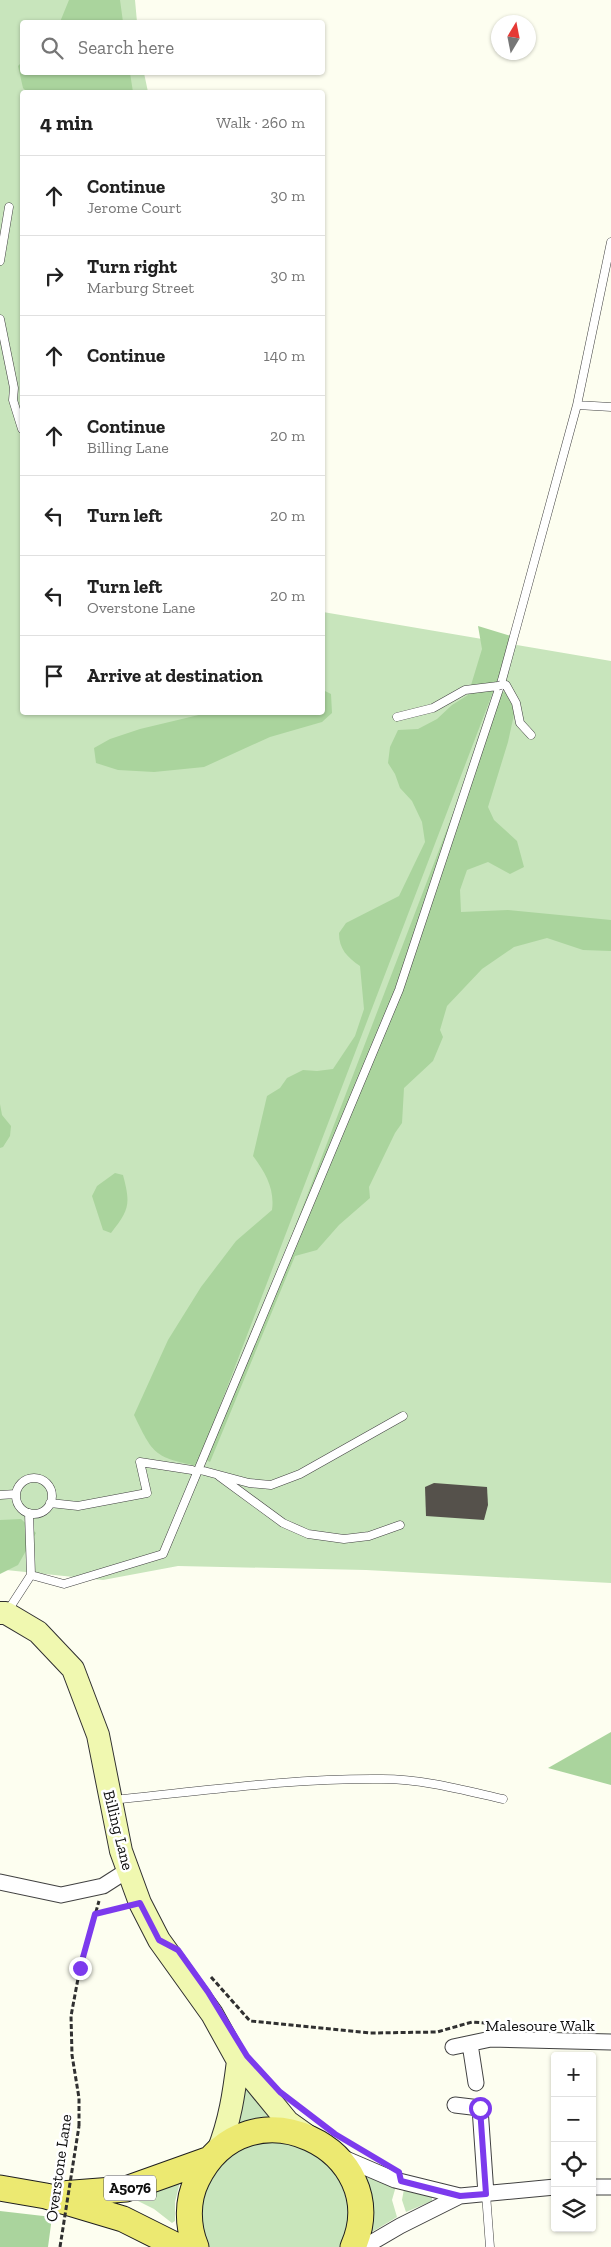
<!DOCTYPE html>
<meta charset="utf-8">
<style>
body{margin:0;font-family:"Zilla Slab",serif;background:#f6f6f6;color:#222}
.controls{position:absolute;right:15px;bottom:15px;display:grid;overflow:hidden;border-radius:5px;box-shadow:0 1px 4px #0004}
.controls button{width:45px;height:45px;display:grid;place-items:center;padding:0;border:0;border-bottom:1px solid #e0e0e0;background:#fff;color:#222;font:25px sans-serif}
.compass{position:absolute;left:491px;top:15px;width:45px;height:45px;border-radius:50%;background:#fff;box-shadow:0 1px 4px #0004;rotate:10deg}
.stop{position:absolute;width:15px;height:15px;margin:-11px;border:4px solid #7c3aed;border-radius:50%;background:#fff}
.stop.end{background:#7c3aed;border-color:#fff;box-shadow:0 1px 5px #0008}
.list{margin:0;padding:0;list-style:none}
h2{display:flex;justify-content:space-between;align-items:center;height:65px;margin:0;padding:0 20px;font-size:21px}
h2 small{font-size:16px;font-weight:400;color:#767676}
.list li{display:grid;grid-template-columns:32px 1fr auto;gap:15px;align-items:center;box-sizing:border-box;height:80px;padding:0 20px;border-top:1px solid #e0e0e0}
.list b{display:block;font-size:19px;white-space:nowrap}
.list p{margin:0;font-size:16px;white-space:nowrap;color:#767676}
.list em{font-size:16px;font-style:normal;color:#767676}
.icon{flex:none;width:28px;height:28px;fill:none;stroke:currentColor;stroke-width:2;stroke-linecap:round;stroke-linejoin:round}
.map{position:relative;flex:none;width:611px;height:2247px;overflow:hidden}
.search{position:absolute;background:#fff;box-shadow:0 1px 4px #0004;left:20px;top:20px;width:305px;height:55px;display:flex;align-items:center;gap:12px;box-sizing:border-box;padding:0 18px;border-radius:5px;color:#767676;font-size:19px}
.panel{position:absolute;background:#fff;box-shadow:0 1px 4px #0004;left:20px;top:90px;width:305px;height:625px;border-radius:5px}
.map>svg:first-child{display:block}
.green{fill:#c8e5bc}
.forest{fill:#aad49d}
.building{fill:#55514b}
.lines{fill:none;stroke-linecap:round;stroke-linejoin:round}
.lane-casing{stroke:#414141;stroke-width:9}
.street-casing{stroke:#414141;stroke-width:17}
.secondary-casing{stroke:#303030;stroke-width:24}
.primary-casing{stroke:#1f1f1f;stroke-width:27}
.path{stroke:#303030;stroke-width:3;stroke-dasharray:5 2.5;stroke-linecap:butt}
.lane{stroke:#fff;stroke-width:8}
.street{stroke:#fff;stroke-width:15}
.secondary{stroke:#f0f8b0;stroke-width:22}
.primary{stroke:#ece971;stroke-width:25}
.lane-bridge-casing{stroke:#414141;stroke-width:9;stroke-linecap:butt}
.path-bridge{stroke:#303030;stroke-width:3;stroke-dasharray:5 2.5;stroke-linecap:butt}
.lane-bridge{stroke:#fff;stroke-width:8}
.route{stroke:#7c3aed;stroke-width:6}
.labels{text-anchor:middle;stroke-width:5;stroke-linejoin:round;paint-order:stroke}
.shield{fill:#fff;stroke:#565656;stroke-width:1}
.shield-label{font-size:15px;font-weight:bold;fill:#0e0e0e}
.street-label{font-size:16px;fill:#0e0e0e;stroke:#fff}
</style>
<div class="map">
<svg width="611" height="2247" viewBox="0 0 611 2247">
<rect width="100%" height="100%" fill="#fdfef0"/>
<path class="green" d="M0,0H135L137,22H22V72L144,73L148,92H22V712H322L323,612L611,661V1583L366,1570L178,1566L103,1580L6,1570L0,1573Z
M242,2079L276,2116L252,2119L239,2123Z
M268,2140C277,2141 287,2141 295,2143C328,2155 350,2186 348,2221C348,2229 343,2239 341,2247H207L199,2221L201,2197L225,2158L245,2146Z
M368,2177L396,2186L392,2200L397,2217L372,2232L371,2231L372,2206L365,2179Z
M180,2182L175,2202V2221L172,2223L154,2209L136,2200V2196Z
M404,2189L432,2193V2201L406,2212L402,2200Z"/>
<path class="forest" d="M69,0H120L123,22H60Z
M22,62V72L130,73L133,92H27L23,88L18,66Z
M478,626L514,637L197,1466C154,1457 153,1454 134,1415L168,1340L201,1287L236,1241L272,1210C275,1189 265,1172 253,1156L267,1096L280,1088L287,1078L303,1070L317,1071L333,1069L355,1036L364,1009L360,966C347,957 339,949 339,933L346,923L399,896L425,842L422,822L412,801L400,788L395,774L388,763L390,747L398,730L418,729L437,719L452,705L468,695L482,649Z
M323,690L331,694L332,713L322,722L270,737L204,767L154,772L118,770L96,763L94,748L110,739L140,729L207,713L322,712Z
M505,692L515,710L508,742L488,807L494,820L517,841L524,867L510,874L488,862L467,870L460,890L461,912L508,910L611,920V951L583,950L547,938L514,947L482,969L447,1006L440,1030L443,1037L433,1061L404,1088L402,1123L395,1133L369,1187L370,1198L339,1225L317,1250L295,1256L210,1462L206,1460L499,693Z
M0,1104L2,1115L11,1126L10,1136L3,1147L0,1148Z
M115,1173L123,1175C131,1205 129,1210 111,1233L103,1230L92,1196L97,1186Z
M21,1519L36,1533L18,1565L0,1574V1520Z
M611,1732V1785L548,1768Z
M0,2211L52,2217L48,2247H0Z"/>
<path class="building" d="M434,1483L487,1487L488,1505L484,1520L426,1516L425,1487Z"/>
<g class="lines">
<g class="lane-casing">
<path id="lane" d="M0,261L9,207
M0,319L14,388L13,400L22,429
M577,405L611,407
M501,685H506L516,703L520,723L531,735
M397,717L433,708L465,690L498,686
M204,1471L249,1483L271,1485L300,1474L403,1416
M219,1476L283,1523L308,1534L344,1539L369,1536L400,1525
M16 1496a18 18 0 1 1 36 0a18 18 0 1 1-36 0Z
M0,1495L16,1494
M50,1503L78,1506L147,1493L140,1462L192,1470
M31,1575L64,1584L163,1554L399,990L502,680L577,405L611,242
M7,1612L31,1575L29,1513
M112,1800C202,1791 292,1778 382,1779C423,1779 463,1790 503,1799
M486,2194L490,2247"/>
</g>
<g class="street-casing">
<path id="street" d="M0,1882L61,1895L103,1886L128,1870
M470,2044L476,2083
M453,2047L491,2039L611,2042
M455,2105L480,2108L486,2194
M339,2156L395,2180L460,2196L555,2187
M592,2187H611
M364,2247L400,2226L460,2196"/>
</g>
<g class="secondary-casing">
<path id="secondary" d="M0,1613H6L38,1632L73,1669L98,1735L121,1851L140,1903L159,1940L212,2014L238,2061L288,2122L309,2137
M218,2151C230,2121 234,2093 238,2061"/>
</g>
<g class="primary-casing">
<path id="primary" d="M0,2188L46,2196L123,2219L179,2247
M61,2194L126,2189L210,2159
M196,2247C187,2226 187,2200 197,2180C247,2077 396,2150 353,2247"/>
</g>
<path class="path" d="M95,1914L123,1908
M211,1977L250,2021L370,2033L437,2032L472,2022L485,2023
M79,2126V2098L72,2055L71,2016L80,1968L99,1901"/>
<use href="#lane" class="lane"/>
<use href="#street" class="street"/>
<use href="#secondary" class="secondary"/>
<use href="#primary" class="primary"/>
<g class="lane-bridge-casing">
<path id="lane-bridge" d="M498,686L501,685"/>
</g>
<path class="path-bridge" d="M60,2247L79,2126"/>
<use href="#lane-bridge" class="lane-bridge"/>
</g>
<g class="lines">
<path class="route" d="M80,1968L95,1914L140,1903L159,1940L178,1950L208,1992L247,2056L280,2092L335,2134L399,2172L401,2181L460,2196L486,2194L480,2108"/>
</g>
<g class="labels">
<rect class="shield" x="104" y="2175.5" width="52" height="25" rx="4"/>
<g class="shield-label">
<text x="130" y="2193">A5076</text>
</g>
<g class="street-label">
<text transform="translate(119 1830) rotate(76)" y="6">Billing Lane</text>
<text x="540" y="2031">Malesoure Walk</text>
<text transform="translate(58 2168) rotate(-82)" y="6">Overstone Lane</text>
</g>
</g>
</svg>
<div class="controls">
<button>+</button>
<button>−</button>
<button><svg class="icon" aria-label="locate" viewBox="0 0 24 24"><circle cx="12" cy="12" r="6"/><path d="M12 2v4M12 18v4M2 12h4M18 12h4"/></svg></button>
<button><svg class="icon" aria-label="layers" viewBox="0 0 24 24"><path d="M12 4l9 5-9 5-9-5zM3 14l9 5 9-5"/></svg></button>
</div>
<svg class="compass" viewBox="-18 -18 36 36"><path d="M0-13l5 13h-10z" fill="#e53935"/><path d="M0 13l5-13h-10z" fill="#767676"/></svg>
<div class="stop" style="left:480px;top:2108px"></div>
<div class="stop end" style="left:80px;top:1968px"></div>
<div class="search"><svg class="icon" aria-label="search" viewBox="0 0 24 24"><circle cx="10" cy="10" r="6"/><path d="M15 15l6 6"/></svg>Search here</div>
<section class="panel">
<h2>4 min<small>Walk · 260 m</small></h2>
<ul class="list">
<li><svg class="icon" aria-label="ahead" viewBox="0 0 24 24"><path d="M12 20V5M6 11l6-6 6 6"/></svg><div><b>Continue</b><p>Jerome Court</p></div><em>30 m</em></li>
<li><svg class="icon" aria-label="right" viewBox="0 0 24 24"><path d="M7 20v-9h11M14 6l5 5-5 5"/></svg><div><b>Turn right</b><p>Marburg Street</p></div><em>30 m</em></li>
<li><svg class="icon" aria-label="ahead" viewBox="0 0 24 24"><path d="M12 20V5M6 11l6-6 6 6"/></svg><div><b>Continue</b></div><em>140 m</em></li>
<li><svg class="icon" aria-label="ahead" viewBox="0 0 24 24"><path d="M12 20V5M6 11l6-6 6 6"/></svg><div><b>Continue</b><p>Billing Lane</p></div><em>20 m</em></li>
<li><svg class="icon" aria-label="left" viewBox="0 0 24 24"><path d="M17 20v-9H6M10 6l-5 5 5 5"/></svg><div><b>Turn left</b></div><em>20 m</em></li>
<li><svg class="icon" aria-label="left" viewBox="0 0 24 24"><path d="M17 20v-9H6M10 6l-5 5 5 5"/></svg><div><b>Turn left</b><p>Overstone Lane</p></div><em>20 m</em></li>
<li><svg class="icon" aria-label="arrive" viewBox="0 0 24 24"><path d="M6 21V4h12l-3 4 3 4H6"/></svg><div><b>Arrive at destination</b></div></li>
</ul>
</section>
</div>
